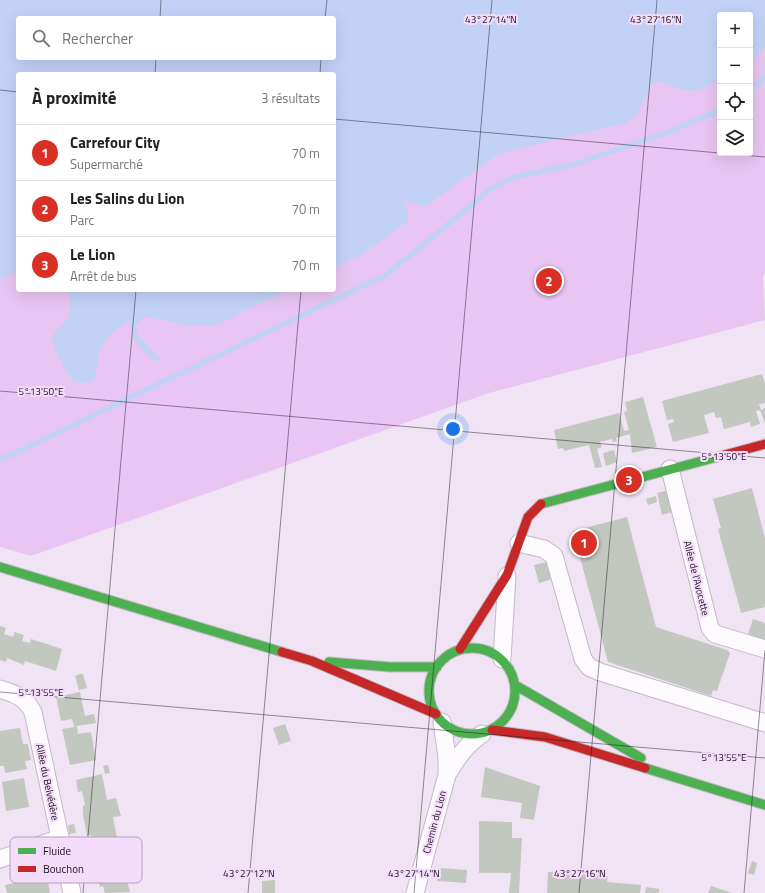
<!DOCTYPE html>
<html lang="fr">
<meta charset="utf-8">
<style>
body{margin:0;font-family:"Titillium Web",sans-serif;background:#f6f6f6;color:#222}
.controls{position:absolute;right:12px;top:12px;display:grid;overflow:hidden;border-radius:4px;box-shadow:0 4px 16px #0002}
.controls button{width:36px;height:36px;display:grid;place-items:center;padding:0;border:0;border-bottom:1px solid #e0e0e0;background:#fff;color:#222;font:20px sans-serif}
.you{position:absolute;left:453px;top:429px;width:14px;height:14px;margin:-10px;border:3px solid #fff;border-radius:50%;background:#1a73e8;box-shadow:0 0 0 6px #1a73e833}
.badge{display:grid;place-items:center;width:26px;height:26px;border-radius:50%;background:#d93025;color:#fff;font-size:13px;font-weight:700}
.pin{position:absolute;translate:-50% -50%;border:2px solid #fff;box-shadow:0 1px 4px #0006}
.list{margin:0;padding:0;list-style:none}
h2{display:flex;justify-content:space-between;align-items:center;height:52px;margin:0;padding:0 16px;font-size:17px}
h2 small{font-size:13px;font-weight:400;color:#767676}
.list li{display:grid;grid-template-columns:26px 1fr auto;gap:12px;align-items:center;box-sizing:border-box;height:56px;padding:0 16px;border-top:1px solid #e0e0e0}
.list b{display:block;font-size:15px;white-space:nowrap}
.list p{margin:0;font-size:13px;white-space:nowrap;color:#767676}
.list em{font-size:13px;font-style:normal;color:#767676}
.icon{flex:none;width:22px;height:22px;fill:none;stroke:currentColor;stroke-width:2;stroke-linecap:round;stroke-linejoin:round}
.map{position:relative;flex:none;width:765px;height:893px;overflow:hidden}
.search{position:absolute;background:#fff;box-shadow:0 4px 16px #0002;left:16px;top:16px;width:320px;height:44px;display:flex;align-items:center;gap:10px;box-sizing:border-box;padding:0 14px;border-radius:4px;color:#767676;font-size:15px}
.panel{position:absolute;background:#fff;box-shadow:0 4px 16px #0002;left:16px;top:72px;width:320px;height:220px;border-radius:4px}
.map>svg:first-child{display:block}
.green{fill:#e8c5f2;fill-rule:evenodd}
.water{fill:#c2d2f7;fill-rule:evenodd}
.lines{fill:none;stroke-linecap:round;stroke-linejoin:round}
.stream{stroke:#c2d2f7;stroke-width:5.5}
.building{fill:#c2c7c0}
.street-casing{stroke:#c3b9c7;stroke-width:19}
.fast-casing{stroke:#c3b9c7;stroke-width:11}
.jam-casing{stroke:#c3b9c7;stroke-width:11}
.street{stroke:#fdfbfd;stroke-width:17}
.fast{stroke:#4caf50;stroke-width:9}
.jam{stroke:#c62828;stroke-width:9}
.ticks{fill:none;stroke:#1b111e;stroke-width:1;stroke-opacity:0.45}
.labels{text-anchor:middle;stroke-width:4;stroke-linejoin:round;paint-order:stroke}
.street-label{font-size:10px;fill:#1b111e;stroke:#f4ddfb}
.key{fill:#f4ddfb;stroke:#b3a0b9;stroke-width:1}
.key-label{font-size:11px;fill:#1b111e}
.ticks-label{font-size:10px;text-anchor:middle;fill:#1b111e;stroke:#f4ddfb;stroke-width:4;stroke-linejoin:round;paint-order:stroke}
</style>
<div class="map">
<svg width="765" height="893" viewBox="0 0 765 893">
<rect width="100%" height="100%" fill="#f0e4f4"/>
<path class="green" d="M0,0H765V274L763,276L765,320L489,393L31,556L0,547ZM720,15H750V153H720ZM18,18H334V58H18ZM18,74H334V290H18Z"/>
<path class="water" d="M0,0H765V48L750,61V15H720V80C691,95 690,94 660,81L651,84L638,113L626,123L508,151L496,156L430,203L423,206L406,201L404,204L409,213L408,221L363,254L334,268V74H18V271L0,280ZM18,18H334V58H18Z
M68,290H288L214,326H187L148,317L142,318L136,326L137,334L161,359L156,362C142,349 129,341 130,321C116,326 100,343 98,358C97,366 97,372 94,380C88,382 82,384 76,382C66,378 56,349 51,339C55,330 62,327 67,319C72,311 70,298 68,290Z"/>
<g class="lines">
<path class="stream" d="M750,90L765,78
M0,460L386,275L493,187L515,177L575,164L669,132L720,110"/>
</g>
<path class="building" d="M762,374L765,384V403L759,404L761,410L765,408V423L760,410L756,411L760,424L751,427L750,422L724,429L721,417L716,418L714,412L704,415L709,433L673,442L668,424L674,422L673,419L667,420L662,401Z
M643,397L657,447L632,453L630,434L616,438L617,441L613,442L612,439L600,442L602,447L597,449L602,467L595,468L589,445L564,451L563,448L558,449L554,430L619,413L624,431L629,430L624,412L627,411L625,402Z
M614,450L617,462L606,466L603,453Z
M752,488L765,538V607L741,613L718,529L721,528L713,499Z
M670,490L676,511L662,515L657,493Z
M656,496L657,502L648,505L646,499Z
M627,517L656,627L727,650L730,653L717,691L713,690L711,696L608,662L573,531Z
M547,562L552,579L539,583L534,565Z
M753,619L765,623V640L748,634Z
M0,626L6,628L4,634L13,637L15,632L24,635L22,641L30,643L31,639L62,649L56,671L25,661L24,665L7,658L6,662L0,660Z
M80,674H83L87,688L79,690L75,676Z
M80,692L85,716L94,714L96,723L77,726L78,734L91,732L96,760L70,765L62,729L74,727L72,719L61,721L56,697Z
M285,724L291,741L279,745L273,728Z
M20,728L23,744H28L31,760L25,761L27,769L5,773L4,766H0V731Z
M105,765H108L110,773L105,774L103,766Z
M485,767L540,786L534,820L520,818L522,803L481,797Z
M102,774L107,800L116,798L121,816L113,817L118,843L94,848L91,835L87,836L83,815V806L85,805L82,791L78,792L76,780Z
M24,778L29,807L6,811L2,782Z
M479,821L512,822V838H522L519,893H509L511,873H479Z
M74,824L76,833L69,834L68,825Z
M128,857L130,866L124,868L130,892L105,893L103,886L100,887L99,882L102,881L99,872L94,874L92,866Z
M752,861L757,863L754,875L748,873Z
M438,868L467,870L466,883L437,881Z
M46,872L50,893H7L5,885L24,881V877Z
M548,872L608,876L607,882L641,885L640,893H547Z
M275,880V893H262V881Z
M711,886L732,893H708Z
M646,887L659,889V893H645Z"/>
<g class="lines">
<g class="street-casing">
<path id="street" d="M670,469L710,628L715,634L765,649
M519,543L544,549L554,556L583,659L589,667L600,672L765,723
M502,659L507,576
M0,689C16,694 25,697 33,712L72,893
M442,722L447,757V775C457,758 466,745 482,734
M0,859L60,838
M415,893L447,775"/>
</g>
<g class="fast-casing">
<path id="fast" d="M541,504L717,457
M0,567L282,652
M429 691a43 43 0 1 1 86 0a43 43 0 1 1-86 0Z
M329,662L390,667H437
M515,685L641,758
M645,768L765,805"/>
</g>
<g class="jam-casing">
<path id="jam" d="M717,457L765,444
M460,649L507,575L528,517L541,504
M282,652L312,661L436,714
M492,730L545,737L645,768"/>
</g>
<use href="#street" class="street"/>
<use href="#fast" class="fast"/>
<use href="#jam" class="jam"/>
</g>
<path class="ticks" d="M160,18L161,0M325,18L327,0M155,74L156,58M320,74L321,58M0,90L18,92M334,119L765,157M0,391L765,458M0,692L765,758M83,893L136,290M248,893L301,290M414,893L492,0M579,893L657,0M744,893L765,650"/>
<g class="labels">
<g class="street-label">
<text transform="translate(697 578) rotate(76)" y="4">Allée de l'Avocette</text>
<text transform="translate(48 782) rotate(78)" y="4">Allée du Belvédère</text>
<text transform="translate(434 822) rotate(-75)" y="4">Chemin du Lion</text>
</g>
</g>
<rect x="10" y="837" width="132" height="46" rx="6" class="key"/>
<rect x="18" y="848" width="18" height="6" fill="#4caf50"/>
<rect x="18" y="866" width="18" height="6" fill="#c62828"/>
<g class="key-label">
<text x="43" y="855">Fluide</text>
<text x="43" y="873">Bouchon</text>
</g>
<g class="ticks-label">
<text x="491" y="23">43°27'14"N</text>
<text x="656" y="23">43°27'16"N</text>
<text x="41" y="395">5°13'50"E</text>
<text x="724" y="460">5°13'50"E</text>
<text x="41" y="696">5°13'55"E</text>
<text x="724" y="761">5°13'55"E</text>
<text x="249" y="877">43°27'12"N</text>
<text x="414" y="877">43°27'14"N</text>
<text x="580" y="877">43°27'16"N</text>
</g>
</svg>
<div class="controls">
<button>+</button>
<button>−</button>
<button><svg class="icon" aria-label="locate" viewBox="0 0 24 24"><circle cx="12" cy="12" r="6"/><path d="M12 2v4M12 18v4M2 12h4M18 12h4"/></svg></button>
<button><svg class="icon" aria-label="layers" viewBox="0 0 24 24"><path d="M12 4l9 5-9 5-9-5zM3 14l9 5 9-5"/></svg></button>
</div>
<div class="you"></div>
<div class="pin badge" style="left:584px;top:543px">1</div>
<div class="pin badge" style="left:549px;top:281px">2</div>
<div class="pin badge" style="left:629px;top:480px">3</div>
<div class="search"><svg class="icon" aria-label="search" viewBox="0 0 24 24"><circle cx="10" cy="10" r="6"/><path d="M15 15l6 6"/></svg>Rechercher</div>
<section class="panel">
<h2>À proximité<small>3 résultats</small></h2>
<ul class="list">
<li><span class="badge">1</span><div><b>Carrefour City</b><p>Supermarché</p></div><em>70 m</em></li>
<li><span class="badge">2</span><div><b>Les Salins du Lion</b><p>Parc</p></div><em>70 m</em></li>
<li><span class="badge">3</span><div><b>Le Lion</b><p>Arrêt de bus</p></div><em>70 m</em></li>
</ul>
</section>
</div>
